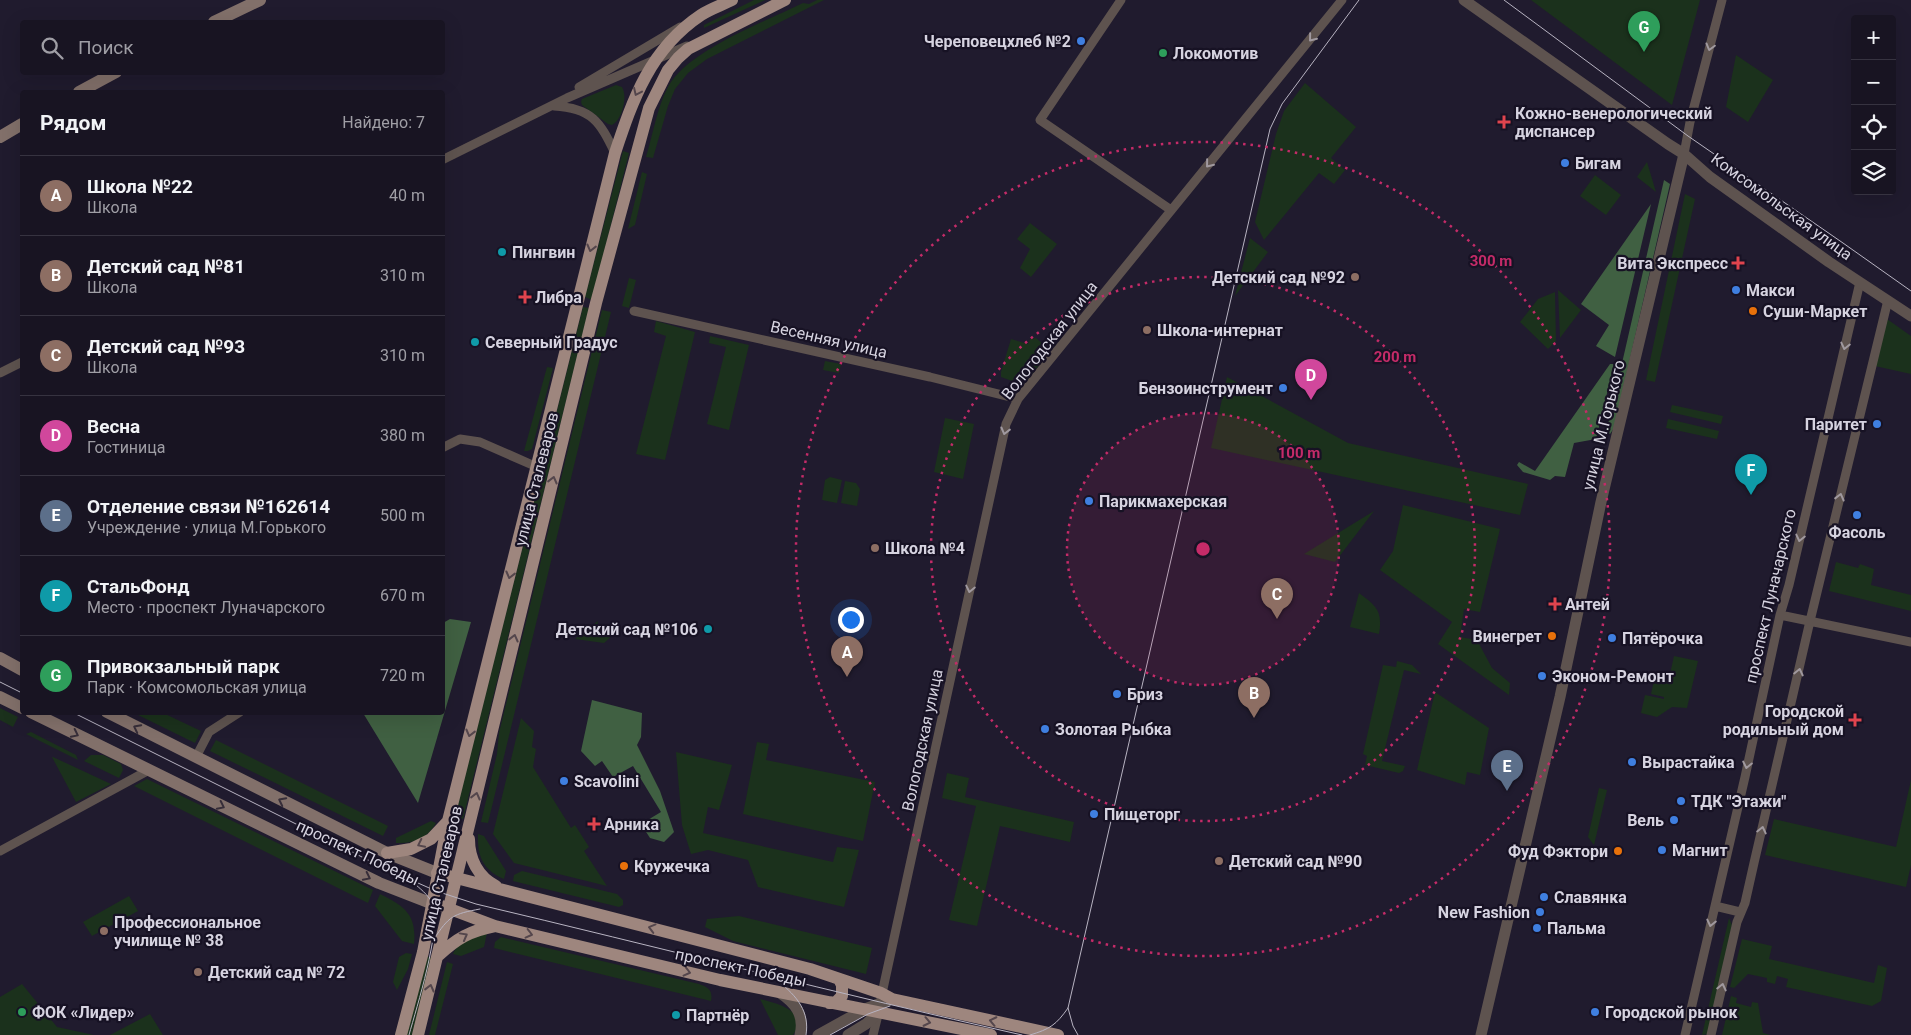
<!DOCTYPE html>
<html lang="ru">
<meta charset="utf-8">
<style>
body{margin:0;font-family:Roboto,sans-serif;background:#25212f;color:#f1f3f6}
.controls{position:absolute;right:15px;top:15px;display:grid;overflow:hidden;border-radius:5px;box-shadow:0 5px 20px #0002}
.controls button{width:45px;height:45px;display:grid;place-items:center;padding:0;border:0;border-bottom:1px solid #363340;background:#181422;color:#f1f3f6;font:25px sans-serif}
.you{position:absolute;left:850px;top:619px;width:18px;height:18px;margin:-12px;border:4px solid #fff;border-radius:50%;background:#1a73e8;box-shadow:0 0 0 8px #1a73e833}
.badge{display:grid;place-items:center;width:32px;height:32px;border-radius:50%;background:#0f766e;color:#fff;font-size:16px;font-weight:700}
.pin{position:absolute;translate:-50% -41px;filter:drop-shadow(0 1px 2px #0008)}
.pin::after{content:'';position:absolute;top:26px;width:18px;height:15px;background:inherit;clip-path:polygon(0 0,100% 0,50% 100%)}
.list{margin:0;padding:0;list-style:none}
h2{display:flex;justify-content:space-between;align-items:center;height:65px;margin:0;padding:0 20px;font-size:21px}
h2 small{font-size:16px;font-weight:400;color:#9f9ea5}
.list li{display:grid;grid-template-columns:32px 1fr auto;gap:15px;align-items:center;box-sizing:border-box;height:80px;padding:0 20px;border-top:1px solid #363340}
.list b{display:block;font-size:19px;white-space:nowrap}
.list p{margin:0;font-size:16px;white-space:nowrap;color:#9f9ea5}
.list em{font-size:16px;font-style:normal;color:#9f9ea5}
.icon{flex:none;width:28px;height:28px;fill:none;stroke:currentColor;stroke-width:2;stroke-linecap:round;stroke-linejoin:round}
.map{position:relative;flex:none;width:1911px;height:1035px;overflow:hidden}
.search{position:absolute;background:#181422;box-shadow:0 5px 20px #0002;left:20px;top:20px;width:425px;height:55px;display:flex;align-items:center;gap:12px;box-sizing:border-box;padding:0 18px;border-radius:5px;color:#9f9ea5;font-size:19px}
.panel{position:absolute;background:#181422;box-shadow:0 5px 20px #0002;left:20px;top:90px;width:425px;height:625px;border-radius:5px}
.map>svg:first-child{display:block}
.green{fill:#1b311c}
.forest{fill:#406042}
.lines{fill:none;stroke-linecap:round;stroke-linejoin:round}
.minor{stroke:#5e534f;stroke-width:9}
.tertiary{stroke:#5e534f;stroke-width:11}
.secondary{stroke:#82706a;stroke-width:12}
.primary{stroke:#9e867e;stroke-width:12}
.tram{stroke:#b8b4c2;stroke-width:1}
.oneway{stroke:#a0999f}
.oneway2{stroke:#54464c}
.oneway3{stroke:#372e39}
.ring{fill:none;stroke:#c42b68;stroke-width:2.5;stroke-dasharray:2.5 5}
.shop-dot{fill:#3f7fe0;stroke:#171224;stroke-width:2}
.leisure-dot{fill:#2e9e5b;stroke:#171224;stroke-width:2}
.health-dot{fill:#e0444e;stroke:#171224;stroke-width:2}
.culture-dot{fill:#0f9aa8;stroke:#171224;stroke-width:2}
.education-dot{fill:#8d6e63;stroke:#171224;stroke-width:2}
.food-dot{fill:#e8710a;stroke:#171224;stroke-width:2}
.labels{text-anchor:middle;stroke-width:4.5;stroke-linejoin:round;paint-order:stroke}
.poi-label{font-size:16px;font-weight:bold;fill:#d6d3e0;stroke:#171224;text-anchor:start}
.street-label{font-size:16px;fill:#d6d3e0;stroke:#171224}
.centre{fill:#c42b68;stroke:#171224;stroke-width:2.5}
.ring-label{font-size:15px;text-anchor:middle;font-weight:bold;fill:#c42b68;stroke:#171224;stroke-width:4.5;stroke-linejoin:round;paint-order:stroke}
</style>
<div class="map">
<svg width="1911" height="1035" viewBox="0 0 1911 1035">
<rect width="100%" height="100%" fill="#201b2e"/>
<path class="green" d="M754,0H765L704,28V25Z
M817,0H824L707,59L688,73L675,89L668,106L653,158L646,157C653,134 657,108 668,87C688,50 765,22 803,3L809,4Z
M1531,0H1700L1672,105Z
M1736,55L1773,80L1748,122L1726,107Z
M1305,83L1356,127L1331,158L1345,170L1334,184L1319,173L1264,240L1255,222L1276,134L1284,111Z
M616,85L622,87C628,97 622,120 612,125L608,124L582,105L581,102L582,99Z
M623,151L629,153L592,300L585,297Z
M1647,162L1656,192L1637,177Z
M642,172L647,174L635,225L628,229Z
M1595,175L1621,195L1606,215L1580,196Z
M1685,194L1695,199L1655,382L1646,380Z
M1030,223L1057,244L1031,277L1020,268L1030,249L1017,239Z
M1250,238L1268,252L1235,296Z
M629,278L636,280L629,308L622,306Z
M1558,290L1581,310L1560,338Z
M1555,292L1556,341L1548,349L1520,322L1538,299Z
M583,307L589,308L463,819L455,816Z
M602,310L611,312L488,823L481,822L497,754L499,733Z
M1887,319L1911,336V374L1875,366Z
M656,321L695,332L665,460L636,454L666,336L654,332Z
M710,336L749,345L729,430L707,424L726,347L709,343Z
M1036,338L1043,344L1012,381L1001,377V372L1011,339L1028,344L1030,339Z
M1046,350L1047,356L1020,388H1015Z
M825,361L841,364L839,373L823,370Z
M547,367L553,368L532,449L528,451H524Z
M1227,377L1348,443L1528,484L1520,515L1211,448Z
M1672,405L1723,416L1721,424L1670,412Z
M945,418L974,424L963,479L934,472Z
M1668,419L1719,431L1717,439L1666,428Z
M830,477L842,480L837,503L822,500L825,480Z
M845,481L856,483L860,489L857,506L841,503Z
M1403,505L1500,529L1480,612L1464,609L1460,637L1477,640L1492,668L1510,683L1509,695L1438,644L1452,622L1380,570L1393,551Z
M1374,511L1335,562L1304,554Z
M1836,562L1858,568L1860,564L1874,569L1871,585L1911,595V611L1829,591Z
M1359,593C1376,606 1383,610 1379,634L1350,627Z
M598,621L596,632L613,635L604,643L575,639Z
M1674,656L1698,661L1687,708L1672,707L1657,717L1641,713L1645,695L1664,699V697L1651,694L1654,680L1668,683Z
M1397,661L1412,665L1421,674L1404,670L1382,761L1405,766L1403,771L1399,773L1365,765L1367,756L1363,754L1383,665L1396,667Z
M1435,692L1489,728L1480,775L1467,772L1465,785L1417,770Z
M0,708L18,717L13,727L0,720Z
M134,713H163L201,731L195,743Z
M521,718L534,731L532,747L536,749L533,767L571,828L575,825L589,847L584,851L607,886L514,863L493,834Z
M31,732L76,755L78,760L26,734Z
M216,740L388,826L383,836L210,751Z
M757,742L769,744L766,760L875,782L863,841L743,814Z
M676,752L732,765L719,810L708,807L703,833L833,862L837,847L859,850L844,907L758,887L748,860L708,850L691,854L682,825Z
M91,755H103L121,764L123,770L119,778L84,761Z
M52,757H53L111,784L76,802Z
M947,773L969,778L965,797L1074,822L1070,842L1000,826L977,926L949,920L976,806L942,798Z
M147,779L373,890L368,903L134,786Z
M1911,780V865L1906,887L1765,855L1774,819L1896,847Z
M1599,788L1607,790L1594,845L1588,837Z
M431,821L436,823C428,838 413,844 396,843V838Z
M478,834L484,836L506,871L504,879C483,870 477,856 478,834Z
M522,871L617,894L623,900V905L619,907L513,881L514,875Z
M380,894C405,906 417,915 414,944L402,941L375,906Z
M129,896L138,911L92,936L83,922Z
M739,916L872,948L866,974L733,941L705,927L707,919Z
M1729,918L1732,925L1708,1034L1702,1035Z
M487,933L484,947L461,956L453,954C460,939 472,937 487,933Z
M501,937L699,984C708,987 713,990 711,1001L494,948L495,942Z
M1742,939L1772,946L1769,959L1874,983L1878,965L1887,968L1881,1001L1872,1006L1786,987L1788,979L1777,976L1775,984L1767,982V978L1748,974L1734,988L1730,987Z
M406,953L412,954L408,969L397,990L393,982L399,957Z
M426,956L432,958L412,1035H406Z
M447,962L453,964L435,1035H429Z
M22,984L57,1027L94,1035H0V997Z
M1731,996L1737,998L1736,1003L1751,1007L1752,1002L1758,1003L1763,1033L1770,1035H1722Z
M760,999C776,1003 810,1011 793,1035H778Z
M150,1014L163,1035H110Z"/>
<path class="forest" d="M1664,180L1670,184L1614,428L1610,434L1606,433Z
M1651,204L1615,357L1596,346L1609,325L1581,304Z
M1610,364H1614L1596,439L1574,443L1565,477L1555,476L1550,480L1523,472L1517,465L1519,462L1535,471Z
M450,619L471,622L418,803L363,713L442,712L443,623Z
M592,700L642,713L641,737L637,745L660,791L674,832L664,842L650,838L641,824L661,812L633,766L613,777L602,761L595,766L581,751Z"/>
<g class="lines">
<path class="minor" d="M1121,0L1040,120L1171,210
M579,87L680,27
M554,106C592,108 600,122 615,153
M1684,154L1690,122L1722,0
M442,160L567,98L687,46
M634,311L930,377L1018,399
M0,373L22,362
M442,448L460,439L480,442L537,467
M1780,615L1911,642
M196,757L209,732L240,712
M0,851L149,770
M1715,906L1740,912
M881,998L1006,424L1018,399L1342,0
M873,1035L879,1011
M1685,1035L1745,777L1780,615L1789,585L1860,282
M1711,1035L1737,922L1745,903L1754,863L1810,621L1888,300"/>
<path class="tertiary" d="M1464,0L1668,144L1684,154L1710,177L1829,262L1911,316
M780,993C795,1003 805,1015 800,1035
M818,1035L865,1009L892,999
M848,1035L866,1024L879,1012
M1481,1035L1560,697L1601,502L1684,154"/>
<path class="secondary" d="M214,22L260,0
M79,92L116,72
M0,137L22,124
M0,658L22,670
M0,697L22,708
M31,712L379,883L433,904
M107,712L387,853L437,873"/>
<path class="primary" d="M469,839C469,859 478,877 496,886
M387,853L411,849L431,839L448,821
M437,873L810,969L881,993L892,999L1058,1035
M442,906L495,926L720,980L991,1035
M438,956C457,938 470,931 495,926
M829,1003L836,1002L842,996V985L839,979
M401,1035L423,952L448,821L615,153C633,99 650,49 701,15C710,9 722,5 732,0
M418,1035L596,303L649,108L668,70L678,58L688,49L785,0"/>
<path class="tram" d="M1504,0L1688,136L1843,243L1911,291
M0,682L22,693
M72,712L382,867L436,891L476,904C658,947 839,994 1022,1035
M434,939C449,916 453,914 480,909
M779,982C797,996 810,1012 806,1035
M1068,1008L1073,1026L1078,1035
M409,1035C417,1006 441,931 433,905C431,898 422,890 416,885
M830,1035L868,1014L890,1006
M1030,1035C1050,1029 1056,1025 1068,1008L1270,129L1282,104L1359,0"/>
</g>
<defs><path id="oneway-chevron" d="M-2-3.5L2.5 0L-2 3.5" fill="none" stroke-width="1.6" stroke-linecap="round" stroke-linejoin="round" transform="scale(1.25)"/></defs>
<g class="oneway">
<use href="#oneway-chevron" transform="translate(1312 38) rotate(129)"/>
<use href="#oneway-chevron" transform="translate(1710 47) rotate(105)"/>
<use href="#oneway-chevron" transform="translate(1209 164) rotate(129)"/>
<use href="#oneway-chevron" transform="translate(1845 346) rotate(103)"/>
<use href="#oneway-chevron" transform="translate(1005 431) rotate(104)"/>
<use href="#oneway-chevron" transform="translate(1840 497) rotate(-76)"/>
<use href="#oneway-chevron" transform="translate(1800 538) rotate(103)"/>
<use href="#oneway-chevron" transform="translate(970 589) rotate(102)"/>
<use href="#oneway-chevron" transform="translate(1799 672) rotate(-77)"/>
<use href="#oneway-chevron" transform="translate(1747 765) rotate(102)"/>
<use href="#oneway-chevron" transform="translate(1762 830) rotate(-77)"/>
<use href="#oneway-chevron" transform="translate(1711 923) rotate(103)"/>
<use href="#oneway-chevron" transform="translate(1722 987) rotate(-77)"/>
</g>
<g class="oneway2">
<use href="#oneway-chevron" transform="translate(637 92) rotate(115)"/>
<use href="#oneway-chevron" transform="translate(591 248) rotate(104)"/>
<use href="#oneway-chevron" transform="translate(553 480) rotate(-76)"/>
<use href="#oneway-chevron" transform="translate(510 575) rotate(104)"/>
<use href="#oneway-chevron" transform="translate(514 638) rotate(-76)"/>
<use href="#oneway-chevron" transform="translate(470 733) rotate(104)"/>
<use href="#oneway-chevron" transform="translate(476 796) rotate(-76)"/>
<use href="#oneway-chevron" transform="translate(421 844) rotate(154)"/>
<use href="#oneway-chevron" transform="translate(652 928) rotate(-165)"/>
<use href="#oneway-chevron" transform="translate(529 934) rotate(14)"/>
<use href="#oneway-chevron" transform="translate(464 936) rotate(-29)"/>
<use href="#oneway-chevron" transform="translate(687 972) rotate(14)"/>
<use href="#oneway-chevron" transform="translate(430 988) rotate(-76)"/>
<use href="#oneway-chevron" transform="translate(993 1021) rotate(-168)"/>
<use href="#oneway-chevron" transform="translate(927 1022) rotate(12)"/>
</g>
<g class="oneway3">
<use href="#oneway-chevron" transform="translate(137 728) rotate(-153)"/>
<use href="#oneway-chevron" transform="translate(75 734) rotate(26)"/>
<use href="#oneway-chevron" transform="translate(282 801) rotate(-153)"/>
<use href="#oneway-chevron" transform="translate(221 806) rotate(26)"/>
<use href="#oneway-chevron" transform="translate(367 877) rotate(26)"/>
</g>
<circle cx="1203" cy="549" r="136" fill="#c42b68" fill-opacity=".12"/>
<g class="ring">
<circle cx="1203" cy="549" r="136"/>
<circle cx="1203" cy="549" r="272"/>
<circle cx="1203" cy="549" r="407"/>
</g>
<g class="shop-dot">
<circle cx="1081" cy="41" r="5"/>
<circle cx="1565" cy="163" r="5"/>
<circle cx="1736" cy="290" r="5"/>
<circle cx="1283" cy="388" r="5"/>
<circle cx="1877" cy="424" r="5"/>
<circle cx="1089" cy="501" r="5"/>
<circle cx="1857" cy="515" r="5"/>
<circle cx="1612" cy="638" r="5"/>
<circle cx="1542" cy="676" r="5"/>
<circle cx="1117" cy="694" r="5"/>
<circle cx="1045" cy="729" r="5"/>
<circle cx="1632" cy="762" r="5"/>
<circle cx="564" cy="781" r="5"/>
<circle cx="1681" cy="801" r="5"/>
<circle cx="1094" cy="814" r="5"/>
<circle cx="1674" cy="820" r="5"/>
<circle cx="1662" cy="850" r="5"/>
<circle cx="1544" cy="897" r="5"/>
<circle cx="1540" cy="912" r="5"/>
<circle cx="1537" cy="928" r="5"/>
<circle cx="1595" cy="1012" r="5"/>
</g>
<g class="leisure-dot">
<circle cx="1163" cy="53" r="5"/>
<circle cx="22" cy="1012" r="5"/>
</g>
<g class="health-dot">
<path d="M1501.5 114.5h5v5h5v5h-5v5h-5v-5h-5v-5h5z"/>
<path d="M1735.5 255.5h5v5h5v5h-5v5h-5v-5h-5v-5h5z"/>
<path d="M522.5 289.5h5v5h5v5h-5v5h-5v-5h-5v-5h5z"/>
<path d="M1552.5 596.5h5v5h5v5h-5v5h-5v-5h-5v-5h5z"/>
<path d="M1852.5 712.5h5v5h5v5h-5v5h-5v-5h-5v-5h5z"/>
<path d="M591.5 816.5h5v5h5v5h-5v5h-5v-5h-5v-5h5z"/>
</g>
<g class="culture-dot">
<circle cx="502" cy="252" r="5"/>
<circle cx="475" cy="342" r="5"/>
<circle cx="708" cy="629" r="5"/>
<circle cx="676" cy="1015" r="5"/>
</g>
<g class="education-dot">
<circle cx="1355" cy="277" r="5"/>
<circle cx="1147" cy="330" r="5"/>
<circle cx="875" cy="548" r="5"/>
<circle cx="1219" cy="861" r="5"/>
<circle cx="104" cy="931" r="5"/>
<circle cx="198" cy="972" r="5"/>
</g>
<g class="food-dot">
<circle cx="1753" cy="311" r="5"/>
<circle cx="1552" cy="636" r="5"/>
<circle cx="1618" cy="851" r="5"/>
<circle cx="624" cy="866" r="5"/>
</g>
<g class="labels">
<g class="poi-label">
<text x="1071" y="47" text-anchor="end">Череповецхлеб №2</text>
<text x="1173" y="59">Локомотив</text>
<text x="1515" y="119">Кожно-венерологический<tspan x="1515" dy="18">диспансер</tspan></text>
<text x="1575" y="169">Бигам</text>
<text x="512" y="258">Пингвин</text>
<text x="1728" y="269" text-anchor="end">Вита Экспресс</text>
<text x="1345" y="283" text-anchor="end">Детский сад №92</text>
<text x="1746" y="296">Макси</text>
<text x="535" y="303">Либра</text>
<text x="1763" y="317">Суши-Маркет</text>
<text x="1157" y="336">Школа-интернат</text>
<text x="485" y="348">Северный Градус</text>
<text x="1273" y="394" text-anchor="end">Бензоинструмент</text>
<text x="1867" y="430" text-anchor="end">Паритет</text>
<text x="1099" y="507">Парикмахерская</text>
<text x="1857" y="538" text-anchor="middle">Фасоль</text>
<text x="885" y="554">Школа №4</text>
<text x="1565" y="610">Антей</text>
<text x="698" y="635" text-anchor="end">Детский сад №106</text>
<text x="1542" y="642" text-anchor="end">Винегрет</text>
<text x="1622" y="644">Пятёрочка</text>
<text x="1552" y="682">Эконом-Ремонт</text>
<text x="1127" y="700">Бриз</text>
<text x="1844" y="717" text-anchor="end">Городской<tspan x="1844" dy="18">родильный дом</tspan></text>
<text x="1055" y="735">Золотая Рыбка</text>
<text x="1642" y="768">Вырастайка</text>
<text x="574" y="787">Scavolini</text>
<text x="1691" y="807">ТДК "Этажи"</text>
<text x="1104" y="820">Пищеторг</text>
<text x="1664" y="826" text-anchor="end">Вель</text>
<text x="604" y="830">Арника</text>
<text x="1672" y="856">Магнит</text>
<text x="1608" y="857" text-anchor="end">Фуд Фэктори</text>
<text x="1229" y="867">Детский сад №90</text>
<text x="634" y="872">Кружечка</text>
<text x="1554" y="903">Славянка</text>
<text x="1530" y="918" text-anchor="end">New Fashion</text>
<text x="114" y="928">Профессиональное<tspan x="114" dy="18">училище № 38</tspan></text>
<text x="1547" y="934">Пальма</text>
<text x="208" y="978">Детский сад № 72</text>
<text x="32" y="1018">ФОК «Лидер»</text>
<text x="1605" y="1018">Городской рынок</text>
<text x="686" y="1021">Партнёр</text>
</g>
<g class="street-label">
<text transform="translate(1782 206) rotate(36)" y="6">Комсомольская улица</text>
<text transform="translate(829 339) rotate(13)" y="6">Весенняя улица</text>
<text transform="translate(1049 340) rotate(-52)" y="6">Вологодская улица</text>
<text transform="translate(1603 425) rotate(-76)" y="6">улица М.Горького</text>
<text transform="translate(536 479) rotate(-76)" y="6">улица Сталеваров</text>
<text transform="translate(1770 596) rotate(-77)" y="6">проспект Луначарского</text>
<text transform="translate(922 740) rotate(-78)" y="6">Вологодская улица</text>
<text transform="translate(358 852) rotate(25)" y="6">проспект Победы</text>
<text transform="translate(441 873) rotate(-77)" y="6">улица Сталеваров</text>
<text transform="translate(741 967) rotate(12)" y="6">проспект Победы</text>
</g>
</g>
<circle cx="1203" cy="549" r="8" class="centre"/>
<g class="ring-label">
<text x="1491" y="266">300 m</text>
<text x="1395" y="362">200 m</text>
<text x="1299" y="458">100 m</text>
</g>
</svg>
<div class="controls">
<button>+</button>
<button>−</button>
<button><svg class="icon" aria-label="locate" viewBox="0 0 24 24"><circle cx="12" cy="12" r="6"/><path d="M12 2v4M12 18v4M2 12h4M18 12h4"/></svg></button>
<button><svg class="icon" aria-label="layers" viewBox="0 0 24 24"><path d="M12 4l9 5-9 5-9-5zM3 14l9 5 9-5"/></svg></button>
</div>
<div class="you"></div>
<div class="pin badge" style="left:847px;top:677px;background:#8d6e63">A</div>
<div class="pin badge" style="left:1254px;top:718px;background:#8d6e63">B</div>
<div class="pin badge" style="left:1277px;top:619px;background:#8d6e63">C</div>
<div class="pin badge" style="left:1311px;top:400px;background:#d1479c">D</div>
<div class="pin badge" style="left:1507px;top:791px;background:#5c6f8a">E</div>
<div class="pin badge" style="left:1751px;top:495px;background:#0f9aa8">F</div>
<div class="pin badge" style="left:1644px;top:52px;background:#2e9e5b">G</div>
<div class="search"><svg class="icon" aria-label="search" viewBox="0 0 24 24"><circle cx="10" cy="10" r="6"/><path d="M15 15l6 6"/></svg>Поиск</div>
<section class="panel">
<h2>Рядом<small>Найдено: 7</small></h2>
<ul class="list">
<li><span class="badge" style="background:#8d6e63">A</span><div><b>Школа №22</b><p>Школа</p></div><em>40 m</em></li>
<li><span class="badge" style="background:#8d6e63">B</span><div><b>Детский сад №81</b><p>Школа</p></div><em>310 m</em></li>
<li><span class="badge" style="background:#8d6e63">C</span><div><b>Детский сад №93</b><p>Школа</p></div><em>310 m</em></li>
<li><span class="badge" style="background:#d1479c">D</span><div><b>Весна</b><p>Гостиница</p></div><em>380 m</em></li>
<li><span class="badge" style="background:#5c6f8a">E</span><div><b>Отделение связи №162614</b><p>Учреждение · улица М.Горького</p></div><em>500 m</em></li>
<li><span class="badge" style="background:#0f9aa8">F</span><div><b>СтальФонд</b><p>Место · проспект Луначарского</p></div><em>670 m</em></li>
<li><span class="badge" style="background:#2e9e5b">G</span><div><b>Привокзальный парк</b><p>Парк · Комсомольская улица</p></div><em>720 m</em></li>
</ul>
</section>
</div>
